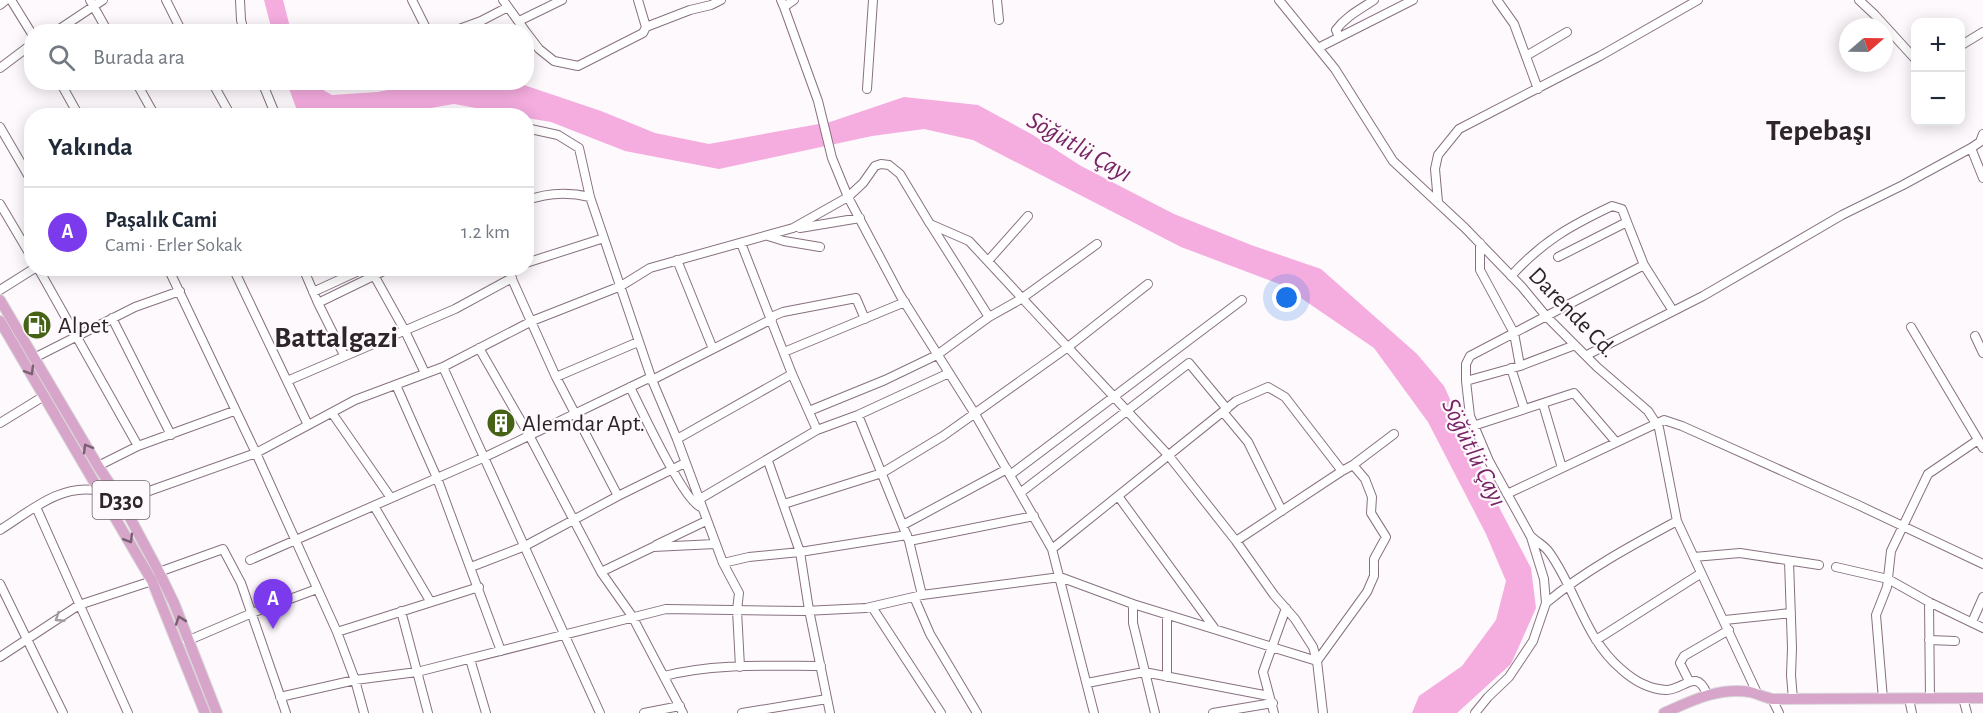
<!DOCTYPE html>
<html lang="tr">
<meta charset="utf-8">
<style>
body{margin:0;font-family:"Alegreya Sans",sans-serif;background:#f6f6f7;color:#1f2937}
.controls{position:absolute;right:18px;top:18px;display:grid;overflow:hidden;border-radius:12px;box-shadow:0 3px 15px #0003}
.controls button{width:54px;height:54px;display:grid;place-items:center;padding:0;border:0;border-bottom:2px solid #e0e1e3;background:#fff;color:#1f2937;font:30px sans-serif}
.compass{position:absolute;left:1839px;top:18px;width:54px;height:54px;border-radius:50%;background:#fff;box-shadow:0 3px 15px #0003;rotate:70deg}
.you{position:absolute;left:1287px;top:298px;width:21px;height:21px;margin:-15px;border:4px solid #fff;border-radius:50%;background:#1a73e8;box-shadow:0 0 0 9px #1a73e833}
.badge{display:grid;place-items:center;width:39px;height:39px;border-radius:50%;background:#7c3aed;color:#fff;font-size:20px;font-weight:700}
.pin{position:absolute;translate:-50% -50px;filter:drop-shadow(0 2px 3px #0008)}
.pin::after{content:'';position:absolute;top:32px;width:21px;height:18px;background:inherit;clip-path:polygon(0 0,100% 0,50% 100%)}
.list{margin:0;padding:0;list-style:none}
h2{display:flex;justify-content:space-between;align-items:center;height:78px;margin:0;padding:0 24px;font-size:26px}
h2 small{font-size:20px;font-weight:400;color:#747a83}
.list li{display:grid;grid-template-columns:39px 1fr auto;gap:18px;align-items:center;box-sizing:border-box;height:90px;padding:0 24px;border-top:2px solid #e0e1e3}
.list b{display:block;font-size:22px;white-space:nowrap}
.list p{margin:0;font-size:20px;white-space:nowrap;color:#747a83}
.list em{font-size:20px;font-style:normal;color:#747a83}
.icon{flex:none;width:33px;height:33px;fill:none;stroke:currentColor;stroke-width:2;stroke-linecap:round;stroke-linejoin:round}
.map{position:relative;flex:none;width:1983px;height:713px;overflow:hidden}
.search{position:absolute;background:#fff;box-shadow:0 3px 15px #0003;left:24px;top:24px;width:510px;height:66px;display:flex;align-items:center;gap:15px;box-sizing:border-box;padding:0 21px;border-radius:24px;color:#747a83;font-size:22px}
.panel{position:absolute;background:#fff;box-shadow:0 3px 15px #0003;left:24px;top:108px;width:510px;height:168px;border-radius:24px}
.map>svg:first-child{display:block}
.water{fill:#f5acdf}
.lines{fill:none;stroke-linecap:round;stroke-linejoin:round}
.minor-casing{stroke:#877180;stroke-width:10}
.major-casing{stroke:#d9d8d9;stroke-width:12}
.minor{stroke:#fff;stroke-width:8}
.major{stroke:#d7a5c9;stroke-width:10}
.oneway{stroke:#7a5f72}
.oneway2{stroke:#a19da0}
.labels{text-anchor:middle;stroke-width:4.5;stroke-linejoin:round;paint-order:stroke}
.shield{fill:#fef9fd;stroke:#6c656a;stroke-width:1.5}
.shield-label{font-size:22px;font-weight:bold;fill:#2e252b}
.street-label{font-size:24px;fill:#2e252b;stroke:#fef9fd}
.poi-label{font-size:24px;fill:#2e252b;stroke:#fef9fd;text-anchor:start}
.water-label{font-size:26px;font-style:italic;fill:#772564;stroke:#fef9fd}
.district-label{font-size:30px;font-weight:bold;fill:#2e252b;stroke:#fef9fd}
</style>
<div class="map">
<svg width="1983" height="713" viewBox="0 0 1983 713">
<rect width="100%" height="100%" fill="#fef9fd"/>
<path class="water" d="M264,0H283L291,31H272Z
M287,83H311L332,95L377,92L429,83H518L601,111L655,133L709,144L830,122L904,97L978,105L1033,135L1081,166L1174,214L1251,245L1321,269L1417,354L1444,386L1501,511L1531,568L1536,608L1511,664L1457,713H1412L1419,696L1462,666L1496,620L1506,581L1486,534L1428,422L1374,348L1282,285L1181,247L973,140L924,129L872,136L719,169L625,151L551,122L527,118L526,116L514,115L454,104L390,115H304L298,113Z"/>
<g class="lines">
<g class="minor-casing">
<path id="minor" d="M11,0L32,34
M90,0L108,32
M166,0L182,32
M240,0L241,20L244,32
M412,0L428,32
M503,0L526,32
M781,0L784,7L794,0
M997,0L999,20
M1279,0L1335,69L1393,161L1465,228L1522,287L1546,316L1597,367L1648,411L1659,428L1677,521L1758,695
M1497,0L1514,24L1538,89
M1859,0L1875,15L1916,60
M0,5L6,0
M784,7L818,101L832,158L848,197L900,295L975,414L1052,549L1094,713
M519,21L562,0
M646,27L690,10L711,5L721,0
M55,32L103,0
M451,32L481,21L508,7
M526,32L539,49L554,61L578,66L643,33L646,27L638,0
M1339,37L1336,30C1346,16 1361,9 1374,0
M1960,46L1983,32
M1318,48L1413,0
M1526,56L1567,32
M0,68L32,44
M60,82L79,116
M136,82L155,116
M212,82L231,116
M262,82L276,116
M867,89L873,0
M0,127L32,182
M526,128L558,135L579,148L590,197L652,380L677,439L723,563L739,593L737,610L740,667
M1971,148L1983,178
M526,201C548,192 568,192 590,197
M1438,202L1435,169L1438,155L1459,129L1600,56L1698,0
M0,204L32,258
M931,225L989,317
M800,228L860,218
M768,236L784,241L820,247
M741,243L792,374L817,430
M1480,243V270L1514,333L1520,366
M1558,257L1627,222L1644,265L1673,311
M677,260L713,349
M988,261L1028,216
M526,263L604,238
M38,268L138,446
M168,268L256,453L337,632L355,680L364,713
M233,268L308,425
M303,268L318,303L344,355
M370,268L405,331L425,373
M507,268L556,377L618,496
M1511,276C1543,241 1570,226 1612,206L1622,209L1627,222
M0,290L35,268
M313,292L365,268
M318,303L390,268
M771,317L783,312L856,298L865,319
M112,318L171,435
M1911,327L1983,448
M1975,336L1983,353
M479,348L529,435L601,572L632,616L683,713
M784,352L905,302
M1587,355L1703,296L1842,215L1903,185L1971,148L1980,142L1983,134
M34,358L135,307L180,291
M443,367L600,713
M1511,368L1524,408
M556,377L638,342
M287,381L455,309L512,278
M1466,381L1520,366L1575,345
M396,385L437,478L501,651
M630,387C640,407 685,504 701,507
M1543,404L1562,468
M809,411L885,380L937,355L989,317L1021,299L1097,244
M1223,412L1248,442L1282,511
M332,413L391,498
M858,415L909,541L922,595
M0,423L44,396
M1473,426L1574,393L1616,442
M677,439L792,374
M1353,465L1394,434
M98,466L138,446L234,411
M1010,475L1242,300
M1020,493L1189,363L1227,409
M1507,494L1664,420L1682,426L1856,504L1983,564
M1118,496L1215,629
M698,500L817,430L858,415L949,373
M784,504L882,473L943,436L1068,347L1148,284
M374,506L430,601
M36,507L128,713
M903,525L1007,469
M0,530C29,512 62,482 99,491C106,493 114,497 121,501L256,453L355,400L443,367L532,321L621,286L650,268L793,228L848,197L863,183L875,166L881,164L889,165L900,174L930,224L969,241L1169,456L1236,541L1274,595L1295,619L1313,647L1317,661L1323,713
M1532,537C1537,542 1545,546 1549,552C1576,589 1585,639 1621,669C1633,680 1648,689 1666,690C1684,690 1696,667 1707,694
M909,541L1034,516
M656,545L706,521
M1052,549L1236,401L1268,387L1285,397L1342,471L1236,541
M1694,557L1740,553L1819,565
M250,560L485,457L647,379L652,380L772,319
M1789,561L1792,648L1791,675L1793,699
M723,563L749,557L800,552L768,461
M471,567L525,546L618,496L685,463
M1836,567L1888,579L1929,602L1983,628
M159,572L223,549L241,583L286,713
M601,572L653,547L715,544
M0,584L63,713
M914,597L930,634L977,713
M1929,602L1930,699
M1546,603C1584,571 1634,544 1677,521
M1133,604V623L1155,713
M872,607L941,713
M401,611L428,713
M1167,615V677
M1725,620L1791,613
M1972,622L1983,597
M337,632L479,587
M1596,640L1700,574
M1929,640L1955,641
M187,641L252,613L317,589
M0,657L79,605L152,581
M470,659L486,713
M664,676C715,663 768,666 821,666
M1689,681L1680,663L1684,656L1729,630
M1087,683L1144,672L1269,696
M280,697L355,680L417,672L666,609L804,611L866,608L922,595L1060,577L1133,604L1317,661L1367,592L1374,576V559L1386,537L1371,513L1372,497L1365,479L1353,465L1342,471
M1963,698L1967,713
M1772,699L1779,713
M1883,699L1876,615L1887,587L1891,551L1928,474L1978,440
M1909,699L1912,713
M644,713L680,706
M742,713L827,699
M830,713L809,610L800,552L907,535
M1213,713L1273,703
M1274,713L1263,672L1286,608
M1475,713L1488,697L1509,677L1533,641L1546,603L1544,579L1531,537L1489,461L1470,416L1466,381V364L1470,356L1644,265"/>
</g>
<g class="major-casing">
<path id="major" d="M0,300L98,466L121,501L159,572L174,603L217,713
M0,321L152,581L205,713
M1664,713C1691,701 1718,687 1750,692C1757,694 1765,697 1772,699L1983,698"/>
</g>
<use href="#minor" class="minor"/>
<use href="#major" class="major"/>
</g>
<defs><path id="oneway-chevron" d="M-2-3.5L2.5 0L-2 3.5" fill="none" stroke-width="1.6" stroke-linecap="round" stroke-linejoin="round" transform="scale(1.5)"/></defs>
<g class="oneway">
<use href="#oneway-chevron" transform="translate(30 371) rotate(59)"/>
<use href="#oneway-chevron" transform="translate(87 448) rotate(-120)"/>
<use href="#oneway-chevron" transform="translate(129 539) rotate(59)"/>
<use href="#oneway-chevron" transform="translate(180 620) rotate(-109)"/>
</g>
<use class="oneway2" href="#oneway-chevron" transform="translate(59 618) rotate(147)"/>
<defs>
<g id="fuel-disc" transform="scale(1.5)"><circle r="9.5" fill="#456215" stroke="#fef9fd"/><path d="M-5.5-6h7V0h2V4h1.3V-2.5L3-4.5l.8-.8L6-3V5H2.5V1h-1V6h-7ZM-4.2-4.7v3.2H.2V-4.7Z" fill="#fff"/></g>
<g id="building-disc" transform="scale(1.5)"><circle r="9.5" fill="#456215" stroke="#fef9fd"/><path d="M-4-6H4V6H1V3H-1V6H-4ZM-2.5-4.3h1.7v1.8h-1.7ZM.8-4.3h1.7v1.8H.8ZM-2.5-1h1.7V.8h-1.7ZM.8-1h1.7V.8H.8Z" fill="#fff"/></g>
</defs>
<g fill-rule="evenodd">
<use href="#fuel-disc" x="37" y="325"/>
<use href="#building-disc" x="501" y="423"/>
</g>
<g class="labels">
<rect class="shield" x="92.5" y="481" width="57" height="38" rx="4.5"/>
<g class="shield-label">
<text x="121" y="508">D330</text>
</g>
<g class="street-label">
<text transform="translate(1573 312) rotate(46)" y="8">Darende Cd.</text>
</g>
<g class="poi-label">
<text x="58" y="333">Alpet</text>
<text x="522" y="431">Alemdar Apt.</text>
</g>
<g class="water-label">
<text transform="translate(1080 146) rotate(30)" y="9">Söğütlü Çayı</text>
<text transform="translate(1475 452) rotate(64)" y="9">Söğütlü Çayı</text>
</g>
<g class="district-label">
<text x="1819" y="140">Tepebaşı</text>
<text x="336" y="347">Battalgazi</text>
</g>
</g>
</svg>
<div class="controls">
<button>+</button>
<button>−</button>
</div>
<svg class="compass" viewBox="-18 -18 36 36"><path d="M0-13l5 13h-10z" fill="#e53935"/><path d="M0 13l5-13h-10z" fill="#747a83"/></svg>
<div class="you"></div>
<div class="pin badge" style="left:273px;top:629px">A</div>
<div class="search"><svg class="icon" aria-label="search" viewBox="0 0 24 24"><circle cx="10" cy="10" r="6"/><path d="M15 15l6 6"/></svg>Burada ara</div>
<section class="panel">
<h2>Yakında<small></small></h2>
<ul class="list">
<li><span class="badge">A</span><div><b>Paşalık Cami</b><p>Cami · Erler Sokak</p></div><em>1.2 km</em></li>
</ul>
</section>
</div>
